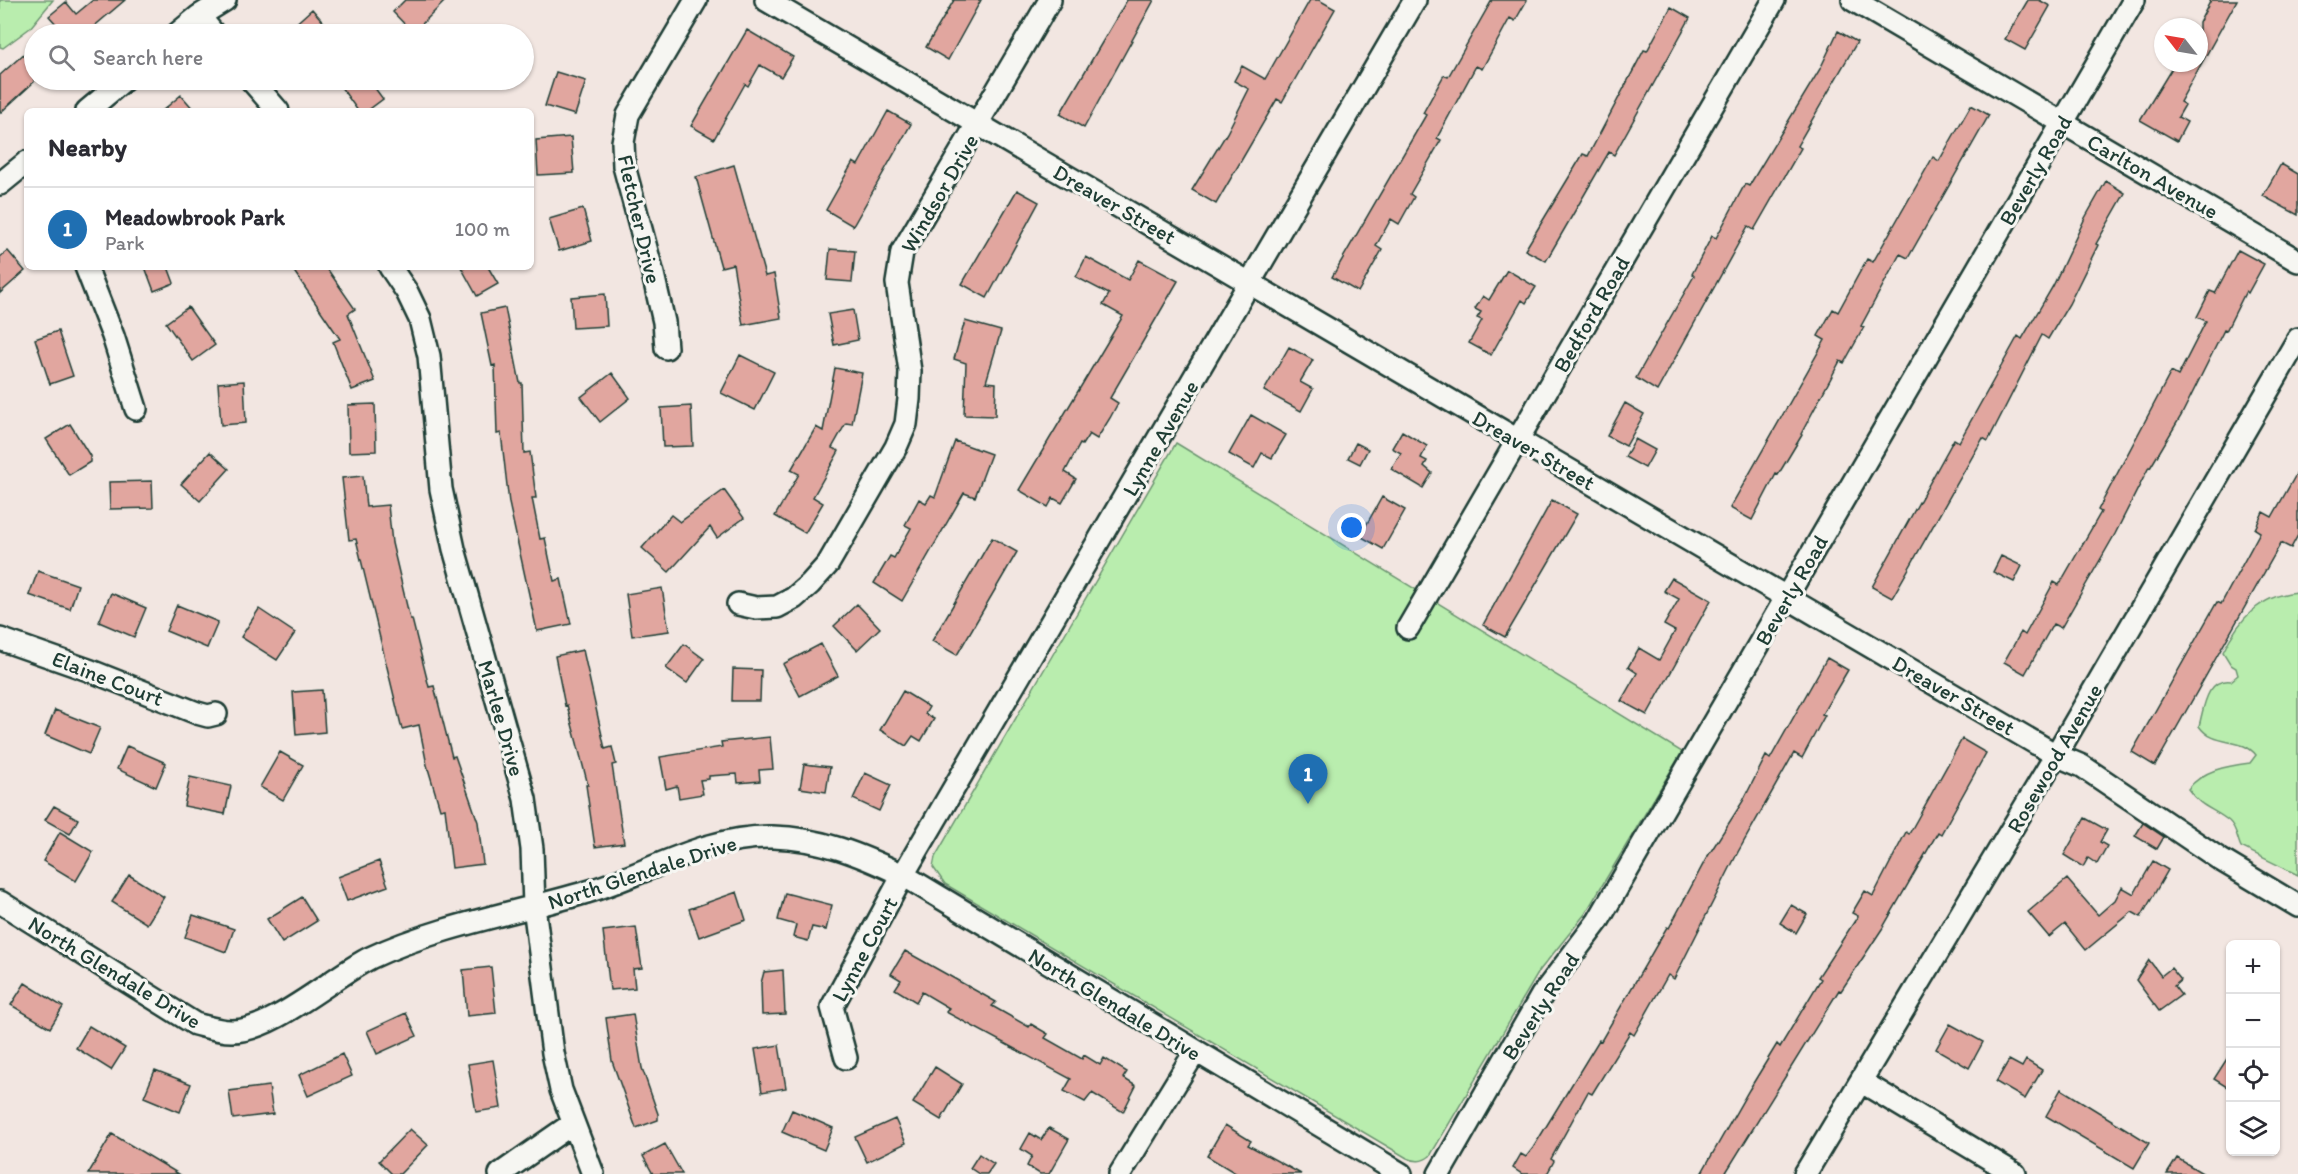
<!DOCTYPE html>
<meta charset="utf-8">
<style>
body{margin:0;font-family:Itim,sans-serif;background:#f7f7f7;color:#2b2b33}
.controls{position:absolute;right:18px;bottom:18px;display:grid;overflow:hidden;border-radius:9px;box-shadow:0 2px 4px #0004}
.controls button{width:54px;height:54px;display:grid;place-items:center;padding:0;border:0;border-bottom:2px solid #e1e1e2;background:#fff;color:#2b2b33;font:30px sans-serif}
.compass{position:absolute;left:2154px;top:18px;width:54px;height:54px;border-radius:50%;background:#fff;box-shadow:0 2px 4px #0004;rotate:301deg}
.you{position:absolute;left:1352px;top:528px;width:21px;height:21px;margin:-15px;border:4px solid #fff;border-radius:50%;background:#1a73e8;box-shadow:0 0 0 9px #1a73e833}
.badge{display:grid;place-items:center;width:39px;height:39px;border-radius:50%;background:#1f6fb2;color:#fff;font-size:20px;font-weight:700}
.pin{position:absolute;translate:-50% -50px;filter:drop-shadow(0 2px 3px #0008)}
.pin::after{content:'';position:absolute;top:32px;width:21px;height:18px;background:inherit;clip-path:polygon(0 0,100% 0,50% 100%)}
.list{margin:0;padding:0;list-style:none}
h2{display:flex;justify-content:space-between;align-items:center;height:78px;margin:0;padding:0 24px;font-size:26px}
h2 small{font-size:20px;font-weight:400;color:#7c7c81}
.list li{display:grid;grid-template-columns:39px 1fr auto;gap:18px;align-items:center;box-sizing:border-box;height:84px;padding:0 24px;border-top:2px solid #e1e1e2}
.list b{display:block;font-size:22px;white-space:nowrap}
.list p{margin:0;font-size:20px;white-space:nowrap;color:#7c7c81}
.list em{font-size:20px;font-style:normal;color:#7c7c81}
.icon{flex:none;width:33px;height:33px;fill:none;stroke:currentColor;stroke-width:2;stroke-linecap:round;stroke-linejoin:round}
.map{position:relative;flex:none;width:2298px;height:1174px;overflow:hidden}
.search{position:absolute;background:#fff;box-shadow:0 2px 4px #0004;left:24px;top:24px;width:510px;height:66px;display:flex;align-items:center;gap:15px;box-sizing:border-box;padding:0 21px;border-radius:33px;color:#7c7c81;font-size:22px}
.panel{position:absolute;background:#fff;box-shadow:0 2px 4px #0004;left:24px;top:108px;width:510px;height:162px;border-radius:9px}
.map>svg:first-child{display:block}
.green{fill:#b9edae;stroke:#6c9571;stroke-width:1.5}
.building{fill:#e1a69f;stroke:#1f3d34;stroke-width:1.5}
.lines{fill:none;stroke-linecap:round;stroke-linejoin:round}
.minor-casing{stroke:#1f3d34;stroke-width:26}
.minor{stroke:#f6f6f2;stroke-width:21}
.labels{text-anchor:middle;stroke-width:6;stroke-linejoin:round;paint-order:stroke}
.street-label{font-size:22px;fill:#1f3d34;stroke:#f6f6f2}
</style>
<div class="map">
<svg width="2298" height="1174" viewBox="0 0 2298 1174">
<rect width="100%" height="100%" fill="#f2e6e1"/>
<filter id="ink" filterUnits="userSpaceOnUse"><feTurbulence type="fractalNoise" baseFrequency=".0167" numOctaves="2"/><feDisplacementMap in="SourceGraphic" scale="12" xChannelSelector="R" yChannelSelector="G"/><feConvolveMatrix kernelMatrix="1 2 1 2 8 2 1 2 1" color-interpolation-filters="sRGB"/></filter>
<g filter="url(#ink)">
<path class="green" d="M0,0H53L30,28L3,48L0,47Z
M1176,443L1682,752L1585,914L1540,970L1430,1156C1422,1162 1416,1162 1407,1158L945,884L933,867L935,857Z
M2298,592V875L2241,847C2237,839 2237,828 2229,821C2213,808 2201,808 2188,789C2203,770 2226,766 2250,763L2256,755C2241,736 2214,748 2199,726C2204,708 2206,678 2231,681L2238,675L2236,668L2231,665L2223,652C2239,619 2260,595 2298,592Z"/>
<path class="building" d="M93,0H125L85,34H46L57,25L49,16L66,2L76,14Z
M405,0H446L413,33L393,12Z
M954,0H981L948,60L926,47Z
M1127,0H1154L1084,128L1060,114Z
M1310,0H1319L1335,9L1282,102L1277,99L1216,204L1192,190L1227,133L1249,89L1234,81L1242,66L1265,79Z
M1492,0H1527L1515,21L1510,18L1482,69L1476,66L1437,138L1441,140L1410,194L1414,197L1399,224L1391,219L1376,246L1382,250L1358,292L1332,277L1426,115L1423,113L1444,75L1448,77Z
M2028,0H2039L2050,6L2025,50L2005,39Z
M2211,0H2237L2180,102L2185,105L2178,117L2187,122L2177,141L2140,120L2175,63H2199V23Z
M1671,7L1690,18L1614,155L1609,152L1546,261L1525,250L1583,154L1588,156L1644,50L1647,51Z
M312,9L334,34H298L292,27Z
M747,30L793,57L781,77L760,65L748,86L745,84L714,139L691,126Z
M1838,31L1857,42L1797,146L1801,148L1754,230L1748,226L1657,391L1636,378L1694,276L1692,274L1712,236L1716,238L1745,184L1749,186L1820,69Z
M34,45V82L0,113V75Z
M556,72L586,81L575,115L545,106Z
M336,80H369L383,99L367,111H358Z
M181,95L195,111H162Z
M1971,105L1989,115L1908,258L1900,254L1861,326L1864,327L1844,363L1840,361L1801,434L1802,435L1778,475L1776,474L1752,520L1730,508L1825,340L1818,336L1833,309L1838,312L1867,259L1873,262L1933,157L1939,161Z
M888,111L911,124L853,226L826,210L853,162L858,165Z
M571,137L574,173L538,175L536,140Z
M2281,164L2298,174V215L2263,196Z
M734,165L765,276L774,274L781,318L743,325L733,264L721,267L696,177Z
M2106,181L2125,193L2096,244L2098,245L2069,304L2048,339L2042,335L1988,441L1983,438L1892,598L1872,587L1954,439L1959,442L2018,336L2022,339L2053,286L2085,218Z
M1017,190L1039,202L987,298L962,284Z
M583,209L592,241L559,251L549,219Z
M830,249L855,251L852,282L827,280Z
M2238,250L2264,264L2248,293L2246,291L2226,331L2224,330L2181,416L2150,468L2149,467L2115,534L2061,628L2053,624L2025,674L2004,662L2021,632L2025,635L2054,582L2059,585L2101,512L2098,510L2171,372L2178,376L2206,321L2197,317L2210,291L2215,293Z
M8,251L25,271L0,293V257Z
M1086,257L1128,280L1139,260L1178,281L1110,398L1118,403L1110,418L1097,439L1089,434L1082,445L1080,444L1065,472L1076,479L1062,503L1053,498L1048,507L1019,490L1123,316L1103,305L1109,294L1076,277Z
M145,267H168L174,283L154,291Z
M291,267H326L355,309L348,314L375,381L352,390L333,342L340,339Z
M461,267H488L498,284L477,296Z
M1507,270L1536,287L1526,303L1522,300L1491,355L1469,343L1482,320L1477,318L1481,312L1475,309L1483,296L1489,300Z
M605,294L607,326L573,328L571,297Z
M188,307L215,345L193,361L166,323Z
M505,308L520,383H522L524,453L530,452L536,498H532L540,539L545,538L554,581L561,579L571,624L537,631L509,503L501,433L497,434L495,365L492,366L481,313Z
M853,310L858,340L834,345L828,314Z
M965,321L1001,331L986,382L996,383L995,416L964,415L966,363L954,359Z
M58,331L73,376L50,384L35,339Z
M1289,347L1313,360L1300,382L1313,389L1301,411L1264,391Z
M740,355L774,372L755,410L721,393Z
M835,368L862,373L852,424L846,423L832,448L839,451L813,497L823,503L805,533L775,516L799,474L791,470L816,427L823,431Z
M612,373L630,398L600,422L581,397Z
M244,381L246,423L221,425L218,383Z
M1625,403L1644,414L1626,446L1607,436Z
M375,404L376,451L349,452L348,405Z
M691,406L693,446L663,447L661,408Z
M1251,415L1286,435L1272,458L1262,453L1254,468L1229,454Z
M70,424L90,456V462L69,475L46,439Z
M1402,431L1427,446L1421,458L1427,461L1424,466L1432,473L1423,488L1391,469L1401,453L1392,448Z
M1635,439L1655,450L1645,468L1625,457Z
M955,441L991,454L975,497L964,493L902,601L874,583L890,556L894,558L911,528L905,525L919,499L926,503L931,495L935,497Z
M1356,443L1368,449L1360,464L1348,458Z
M210,452L229,469L200,501L181,484Z
M2298,471V535L2291,548L2281,543L2155,766L2132,752L2217,602L2221,604L2260,532L2255,529L2263,512L2272,517Z
M363,476L366,507L388,505L392,543L410,619H412L429,687L434,686L452,757L455,756L478,822L483,864L452,868L445,808L440,809L427,765L419,725L402,729L356,539L349,540L342,478Z
M152,481L153,508L110,509L109,482Z
M724,490L744,518L717,538L710,527L669,572L642,548L671,515L680,522Z
M1382,497L1405,510L1383,549L1360,536Z
M1552,500L1577,514L1505,637L1483,625Z
M992,538L1017,552L957,655L932,641Z
M2001,556L2022,566L2014,582L1993,572Z
M38,571L78,585L70,609L29,595Z
M1672,578L1711,600L1647,715L1621,701L1637,673L1628,667L1639,648L1659,660L1675,631L1664,625L1679,599L1664,591Z
M662,588L669,631L632,636L626,594Z
M111,593L146,608L134,637L99,622Z
M857,604L880,628L857,650L834,626Z
M177,605L218,622L207,648L166,631Z
M259,609L295,633L277,660L241,637Z
M684,644L704,659L687,683L666,668Z
M821,644L838,676L800,696L783,664Z
M583,650L605,749L612,747L616,764L612,765L624,843L595,847L586,785H588L567,705L565,706L555,656Z
M1827,658L1848,670L1822,714L1825,715L1802,758L1794,753L1738,852L1674,979L1668,975L1634,1035L1630,1032L1592,1094L1588,1092L1551,1159L1554,1161L1547,1174H1522L1513,1168L1521,1154L1526,1157L1533,1148L1599,1040L1601,1041L1667,927L1669,928L1706,859L1743,801L1766,756L1770,759Z
M733,669L761,670L760,701H732Z
M322,690L325,732L296,735L293,692Z
M903,691L929,707L925,714L934,719L921,741L913,736L906,746L880,730Z
M55,710L100,728L89,754L45,735Z
M770,737L773,769L759,770L760,781L738,783L737,774L709,776V779L700,780L703,794L679,798L677,786L666,789L660,757L722,747L721,742Z
M1962,739L1986,753L1941,834L1938,832L1882,929L1841,991L1839,990L1725,1174H1701L1749,1090L1777,1044L1780,1047L1821,979L1818,977L1858,916L1852,913L1865,891L1873,896L1906,832L1909,834Z
M127,746L166,763L156,787L117,769Z
M280,752L303,765L283,800L260,787Z
M804,764L830,767L826,792L800,788Z
M865,773L891,785L879,811L853,799Z
M190,777L231,786L225,814L184,806Z
M54,806L78,819L70,834L45,820Z
M2085,818L2107,830L2100,842L2107,846L2097,864L2088,858L2083,867L2064,855Z
M2143,823L2164,837L2157,849L2135,836Z
M60,832L93,852L76,881L43,861Z
M379,861L388,886L347,901L338,877Z
M2153,861L2168,870L2141,917L2132,912L2086,950L2065,924L2049,937L2028,912L2067,879L2098,915L2115,900L2122,887L2134,894Z
M129,875L164,897L147,924L112,902Z
M737,892L746,920L699,937L689,909Z
M785,893L832,905L826,930L812,927L808,941L793,937L796,925L778,920Z
M302,897L317,921L282,943L267,919Z
M1791,905L1807,914L1796,933L1780,923Z
M193,915L234,929L226,952L185,937Z
M636,927L642,968L633,969L635,988L610,990L603,931Z
M905,951L996,1002L992,1006L1029,1027L1031,1024L1048,1034L1045,1038L1082,1059L1084,1055L1100,1065L1104,1058L1127,1072L1123,1078L1136,1086L1123,1112L1092,1093L1085,1102L1064,1091L1071,1079L946,1012L949,1008L922,992L916,1002L895,989L901,980L891,974Z
M2149,960L2161,976L2171,968L2181,980L2174,986L2181,995L2159,1011L2136,980Z
M491,967L496,1013L467,1016L463,970Z
M783,970L785,1014L762,1015L761,983L764,972Z
M25,983L63,1007L50,1028L11,1005Z
M406,1013L417,1036L377,1054L367,1031Z
M633,1014L642,1068L658,1114V1120L636,1128L612,1061L606,1018Z
M1950,1024L1983,1042L1969,1068L1936,1049Z
M89,1026L125,1048L111,1070L76,1048Z
M779,1045L786,1088L762,1092L755,1049Z
M342,1054L352,1076L308,1096L299,1075Z
M2230,1054V1089L2214,1079Z
M493,1060L501,1108L476,1112L468,1064Z
M2009,1060L2022,1067L2026,1060L2042,1070L2025,1099L1996,1082Z
M935,1067L962,1084L941,1120L913,1103Z
M155,1070L191,1084L180,1112L144,1097Z
M269,1086L273,1114L233,1119L229,1091Z
M2061,1089L2149,1143L2134,1168L2046,1116Z
M792,1110L833,1128L824,1150L782,1132Z
M895,1119L906,1143L867,1162L855,1137Z
M1225,1125L1251,1141L1248,1145L1301,1174H1237L1207,1156Z
M1049,1128L1069,1139L1049,1174H1040L1027,1166L1032,1156L1021,1149L1030,1133L1041,1140Z
M410,1129L428,1145L400,1174H392L379,1161Z
M112,1134L179,1174H88Z
M665,1144L682,1174H653L643,1156Z
M979,1154L994,1164L987,1174H979L970,1168Z
M2177,1158L2204,1174H2167Z"/>
<g class="lines">
<g class="minor-casing">
<path id="minor" d="M766,0L2056,755L2082,766L2221,860L2298,906
M1853,0L2298,261
M199,16L214,34
M177,34L199,16L225,0
M251,80L278,111
M87,111L124,80
M0,184L27,162
M86,267L113,336L136,409
M390,267L407,292L420,319L429,356L441,489L454,549L525,799L532,849L534,906L553,1053L561,1090L593,1174
M666,348L664,322L653,274L624,166L623,142L628,115L696,0
M738,604L756,608L777,607L794,598L810,584L828,564L896,447L906,424L909,399L910,371L897,283L902,252L1050,0
M1408,628L1774,0
M0,639L91,671L197,713L208,716L216,714
M0,902L195,1024C207,1027 219,1031 231,1031C272,1032 332,977 370,958C438,926 516,913 587,892C649,873 707,835 773,837C820,838 861,855 903,875L1401,1174
M846,1058L832,1007L903,875L1415,0
M1862,1082L2015,1174
M500,1174L572,1124
M1120,1174L1195,1052
M1439,1174L1542,995L1598,921L2134,0
M1805,1174L2056,755L2298,339"/>
</g>
<use href="#minor" class="minor"/>
</g>
</g>
<g class="labels">
<g class="street-label">
<text transform="translate(2035 170) rotate(-60)" y="8">Beverly Road</text>
<text transform="translate(2153 176) rotate(30)" y="8">Carlton Avenue</text>
<text transform="translate(939 193) rotate(-60)" y="8">Windsor Drive</text>
<text transform="translate(1115 204) rotate(30)" y="8">Dreaver Street</text>
<text transform="translate(640 219) rotate(77)" y="8">Fletcher Drive</text>
<text transform="translate(1591 314) rotate(-60)" y="8">Bedford Road</text>
<text transform="translate(1160 438) rotate(-60)" y="8">Lynne Avenue</text>
<text transform="translate(1534 450) rotate(30)" y="8">Dreaver Street</text>
<text transform="translate(1791 590) rotate(-60)" y="8">Beverly Road</text>
<text transform="translate(108 678) rotate(21)" y="8">Elaine Court</text>
<text transform="translate(1954 695) rotate(30)" y="8">Dreaver Street</text>
<text transform="translate(502 718) rotate(74)" y="8">Marlee Drive</text>
<text transform="translate(2054 758) rotate(-60)" y="8">Rosewood Avenue</text>
<text transform="translate(642 872) rotate(-18)" y="8">North Glendale Drive</text>
<text transform="translate(864 949) rotate(-62)" y="8">Lynne Court</text>
<text transform="translate(115 972) rotate(31)" y="8">North Glendale Drive</text>
<text transform="translate(1115 1004) rotate(31)" y="8">North Glendale Drive</text>
<text transform="translate(1540 1006) rotate(-57)" y="8">Beverly Road</text>
</g>
</g>
</svg>
<div class="controls">
<button>+</button>
<button>−</button>
<button><svg class="icon" aria-label="locate" viewBox="0 0 24 24"><circle cx="12" cy="12" r="6"/><path d="M12 2v4M12 18v4M2 12h4M18 12h4"/></svg></button>
<button><svg class="icon" aria-label="layers" viewBox="0 0 24 24"><path d="M12 4l9 5-9 5-9-5zM3 14l9 5 9-5"/></svg></button>
</div>
<svg class="compass" viewBox="-18 -18 36 36"><path d="M0-13l5 13h-10z" fill="#e53935"/><path d="M0 13l5-13h-10z" fill="#7c7c81"/></svg>
<div class="you"></div>
<div class="pin badge" style="left:1308px;top:804px">1</div>
<div class="search"><svg class="icon" aria-label="search" viewBox="0 0 24 24"><circle cx="10" cy="10" r="6"/><path d="M15 15l6 6"/></svg>Search here</div>
<section class="panel">
<h2>Nearby<small></small></h2>
<ul class="list">
<li><span class="badge">1</span><div><b>Meadowbrook Park</b><p>Park</p></div><em>100 m</em></li>
</ul>
</section>
</div>
